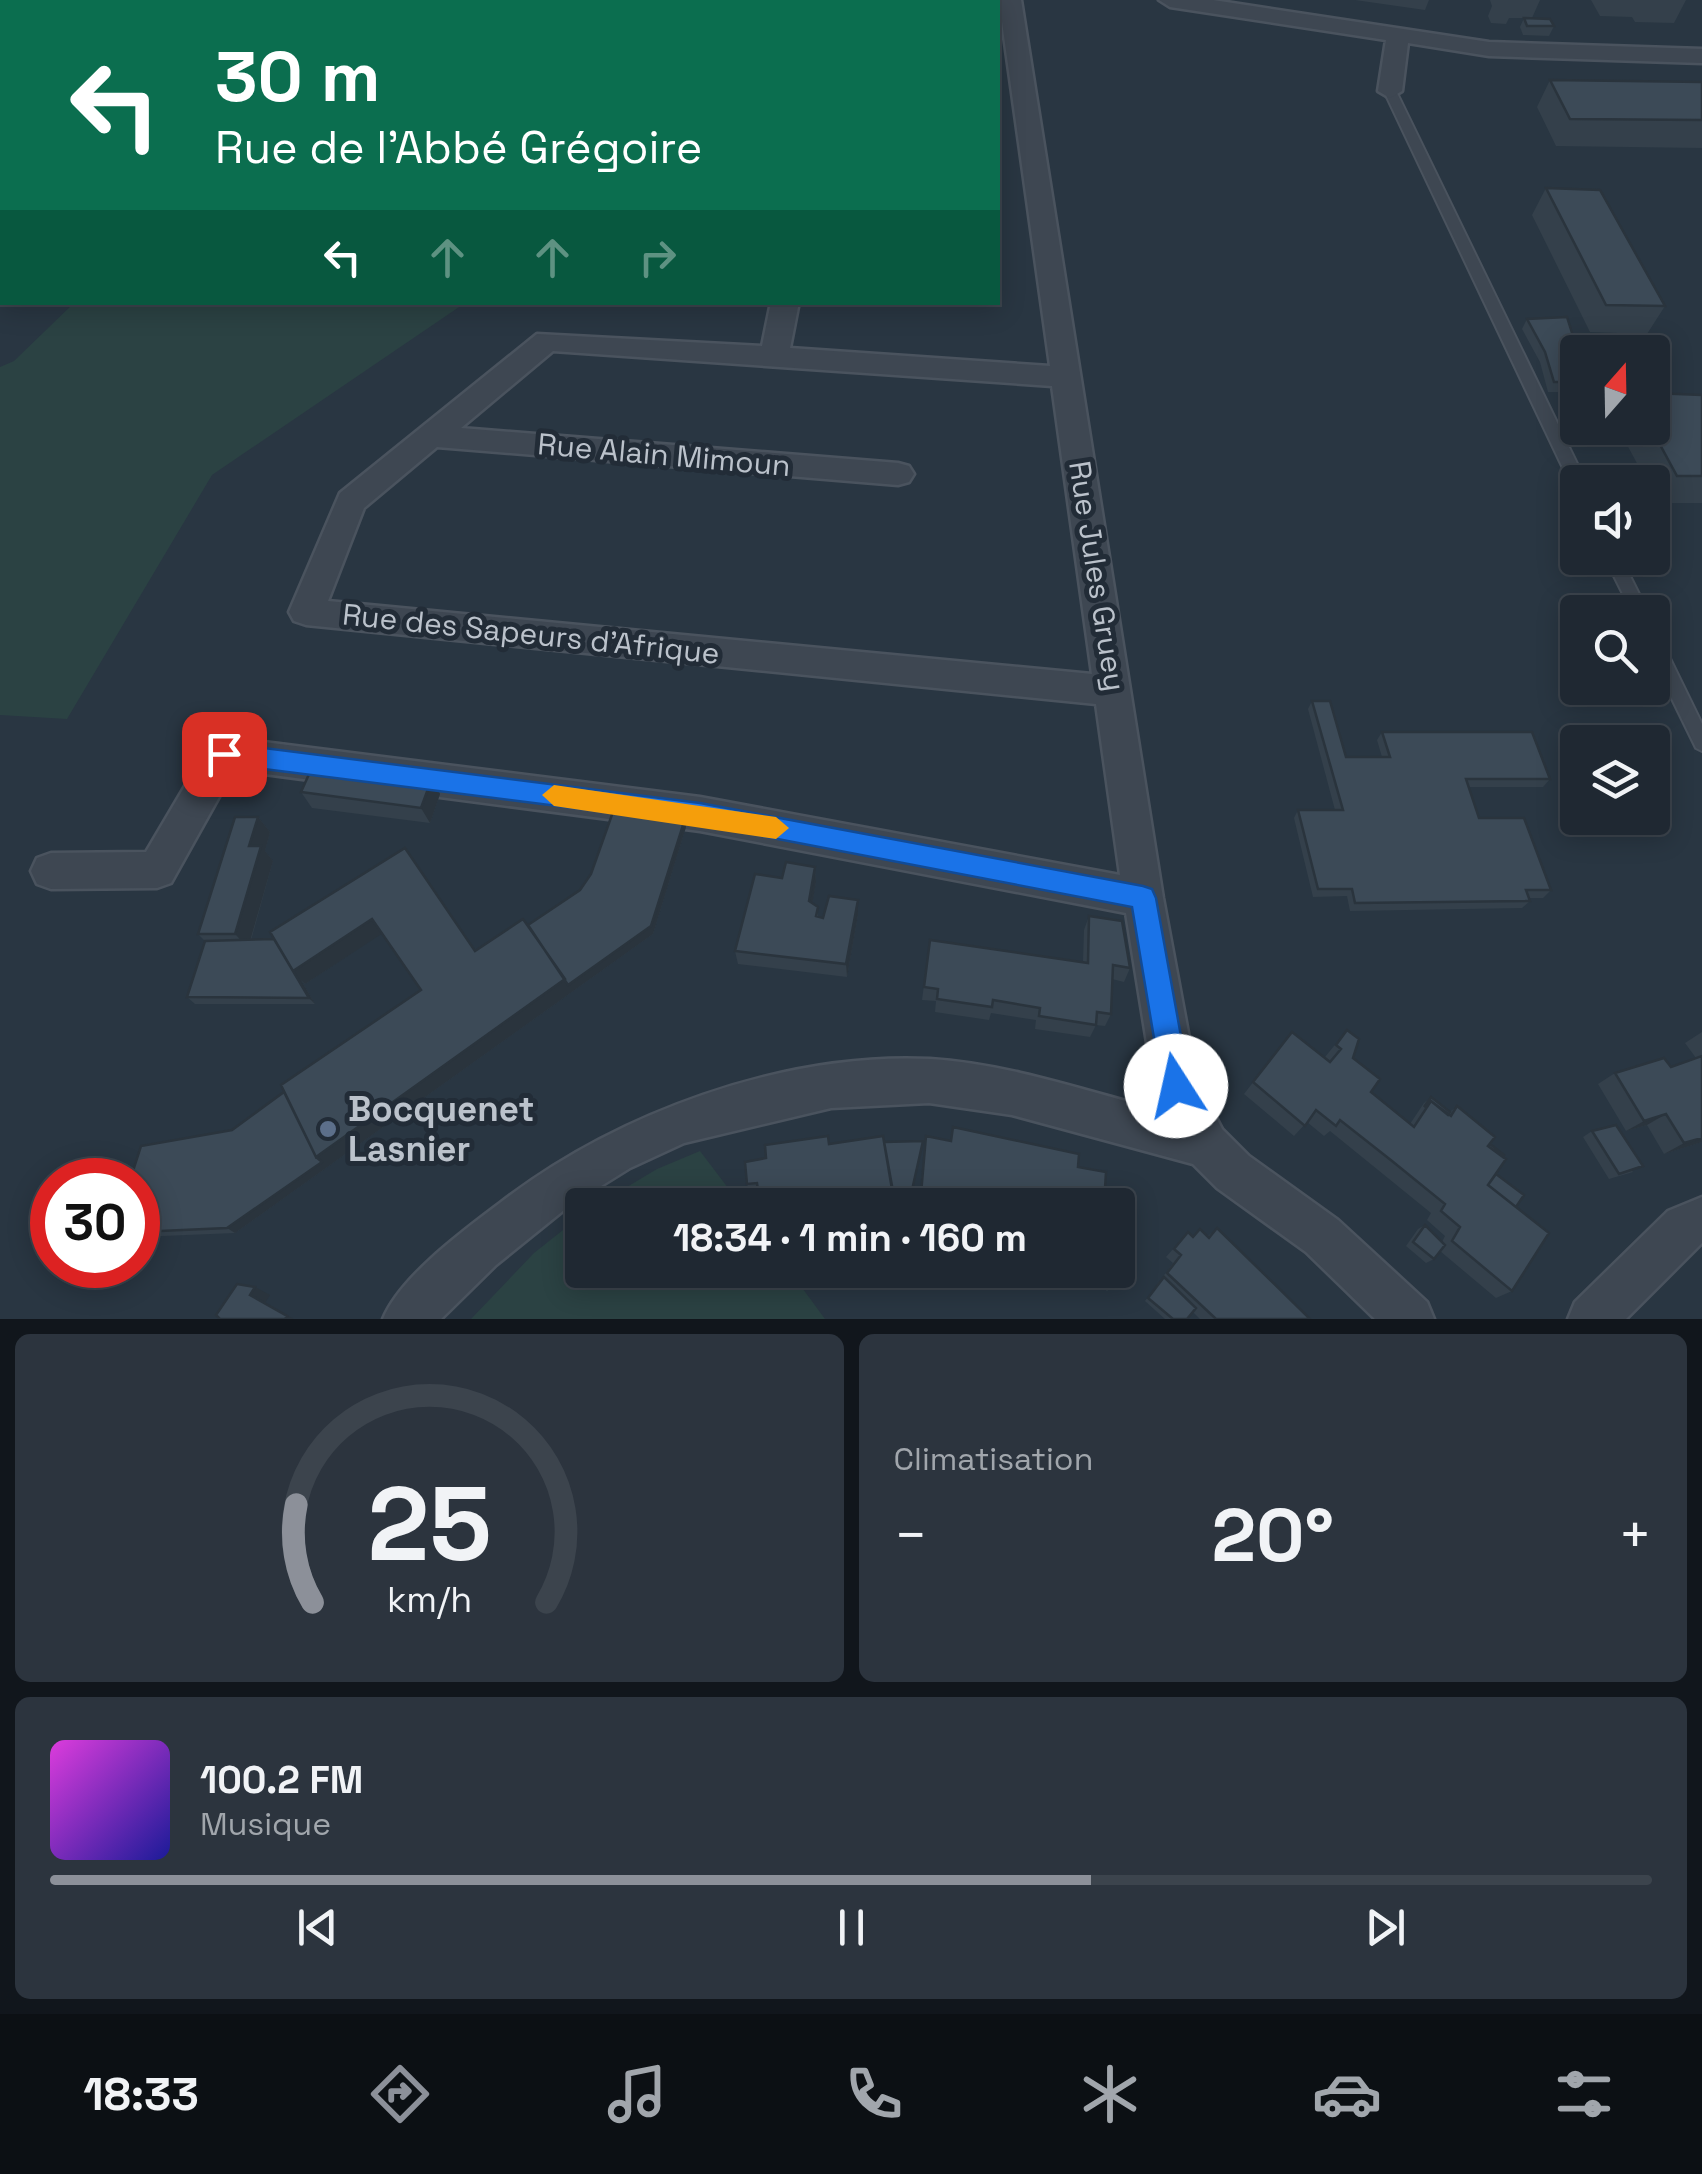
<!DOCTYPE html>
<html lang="fr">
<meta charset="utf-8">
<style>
body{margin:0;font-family:"Space Grotesk",sans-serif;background:#2c343e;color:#f1f3f6;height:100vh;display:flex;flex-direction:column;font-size:38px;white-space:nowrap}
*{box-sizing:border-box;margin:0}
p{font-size:32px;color:#a1a6ac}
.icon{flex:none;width:55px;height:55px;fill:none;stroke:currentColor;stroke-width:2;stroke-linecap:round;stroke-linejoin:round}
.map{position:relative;height:1319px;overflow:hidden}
.side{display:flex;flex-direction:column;gap:15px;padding:15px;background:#11161c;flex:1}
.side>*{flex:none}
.banner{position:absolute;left:0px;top:0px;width:1000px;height:305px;box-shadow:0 5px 25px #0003,0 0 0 2px #3c444d;background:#0b6e4f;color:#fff;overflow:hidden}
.needle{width:65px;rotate:20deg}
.controls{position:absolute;left:1560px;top:335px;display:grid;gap:20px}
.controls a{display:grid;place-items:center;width:110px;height:110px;border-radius:10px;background:#1f2832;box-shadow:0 5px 25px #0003,0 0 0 2px #3c444d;font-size:50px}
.speed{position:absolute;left:30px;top:1158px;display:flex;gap:20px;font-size:50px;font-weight:700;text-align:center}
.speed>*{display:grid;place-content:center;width:130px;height:130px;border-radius:50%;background:#1f2832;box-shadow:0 5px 25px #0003,0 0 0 2px #3c444d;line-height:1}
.speed .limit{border:15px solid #d22;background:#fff;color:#111}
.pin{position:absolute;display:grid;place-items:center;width:85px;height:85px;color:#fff;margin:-42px;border-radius:20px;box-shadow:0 5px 15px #0006}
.me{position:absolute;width:110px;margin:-55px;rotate:350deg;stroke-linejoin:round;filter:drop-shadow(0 0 8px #0008)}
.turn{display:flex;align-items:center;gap:35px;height:210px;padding:0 50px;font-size:45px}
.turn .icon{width:130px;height:130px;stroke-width:2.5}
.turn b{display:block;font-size:70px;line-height:85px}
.lanes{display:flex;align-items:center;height:95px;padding:0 50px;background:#0003;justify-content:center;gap:50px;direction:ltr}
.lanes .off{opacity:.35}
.big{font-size:75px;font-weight:700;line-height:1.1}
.side .card{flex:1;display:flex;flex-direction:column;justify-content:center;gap:15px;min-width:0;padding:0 35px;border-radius:15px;background:#2c343e}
.side .dial{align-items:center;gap:0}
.dial svg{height:260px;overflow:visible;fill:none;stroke:#3c444d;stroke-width:7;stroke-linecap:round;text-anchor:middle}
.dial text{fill:#f1f3f6;stroke:none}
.song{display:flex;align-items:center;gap:30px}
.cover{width:120px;height:120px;border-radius:15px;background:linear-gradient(135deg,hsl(300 70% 55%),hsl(240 70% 35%))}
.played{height:10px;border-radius:5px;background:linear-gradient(90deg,#8c9099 65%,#3c444d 65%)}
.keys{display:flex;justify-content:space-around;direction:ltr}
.heat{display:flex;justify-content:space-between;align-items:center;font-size:55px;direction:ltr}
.side .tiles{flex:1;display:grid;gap:15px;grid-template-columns:1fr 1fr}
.card:last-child{grid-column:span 2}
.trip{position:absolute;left:565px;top:1188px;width:570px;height:100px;border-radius:10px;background:#1f2832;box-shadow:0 5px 25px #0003,0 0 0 2px #3c444d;font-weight:700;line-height:100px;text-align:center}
.tab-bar{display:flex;height:160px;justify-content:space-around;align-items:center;background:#0c1014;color:#a1a6ac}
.tab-bar .icon{width:70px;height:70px}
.tab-bar .active{color:#8c9099}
.tab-bar b{font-size:45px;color:#f1f3f6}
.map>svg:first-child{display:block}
.green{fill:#2b4243}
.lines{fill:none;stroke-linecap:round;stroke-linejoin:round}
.service-casing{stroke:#4a535e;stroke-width:4}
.minor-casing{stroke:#4a535e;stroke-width:5}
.service{fill:#3e4752;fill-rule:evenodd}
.minor{fill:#3e4752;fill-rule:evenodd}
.wall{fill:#34404b}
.shaded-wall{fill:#2a343d}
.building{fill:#3c4a57;stroke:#2a343d;stroke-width:2.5}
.route{fill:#1a73e8;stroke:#114b97;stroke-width:2.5}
.slow{fill:#f59e0b}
.service-dot{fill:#5c6f8a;stroke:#222c37;stroke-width:4}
.labels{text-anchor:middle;stroke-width:10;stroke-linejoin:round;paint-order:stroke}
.street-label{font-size:30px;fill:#bbc2cb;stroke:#222c37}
.near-poi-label{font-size:35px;font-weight:bold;fill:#bbc2cb;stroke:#222c37;text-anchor:start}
</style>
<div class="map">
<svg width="1702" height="1319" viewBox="0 0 1702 1319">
<rect width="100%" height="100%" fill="#293642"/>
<!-- green -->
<path class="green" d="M549,0H983L984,2H547Z
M74,303H465L212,475L67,719L0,715V367L14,361Z
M700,1151L741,1205H597L657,1169Z
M582,1215V1270H789L825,1319H471L534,1253Z"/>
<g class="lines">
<!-- service casing -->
<g class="service-casing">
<path id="service" d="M1390,87L1396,91L1586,482H1578V489L1570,483L1384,91Z
M1605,558H1621L1648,612H1632Z
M1652,632L1658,634L1702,724V751L1696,748L1652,658Z"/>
</g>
<!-- minor casing -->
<g class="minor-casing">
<path id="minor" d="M999,0H1021L1163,898L1197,1081L1222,1129L1249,1156L1338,1220L1427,1302L1434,1319H1375L1306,1252L1217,1188L1193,1164L1012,1115L929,1103L831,1108L684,1143L630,1168L569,1206L496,1265L441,1319H383C400,1277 463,1231 500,1203C615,1114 782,1052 930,1059C1010,1064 1089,1092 1166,1112L1154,1086L1126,913L700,831L234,770L171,883L157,888L51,889L37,884L31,871L37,858L51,853L146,852L211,742L224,737L700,797L1120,875L1096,704L306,625L294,621L289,612L340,493L537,334L762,346L771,302H799L790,348L1050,366ZM553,351L1052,386L1092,674L328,601L364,508L437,447L898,485L909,482L914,474L909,466L898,463L461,428Z
M1159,0H1213L1489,42L1702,49V63L1489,56L1408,43L1402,91L1390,98L1378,91L1386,40L1170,7Z
M1702,1197V1243L1626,1319H1568L1575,1302L1668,1211Z"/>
</g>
<!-- service -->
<use href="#service" class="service"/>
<!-- minor -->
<use href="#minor" class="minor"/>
</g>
<!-- wall -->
<path class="wall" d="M1355,0H1429L1425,10Z
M1490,0H1540L1532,18L1554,26L1549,36L1523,35L1520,27L1524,18H1509L1506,24L1491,23L1488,16L1492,6Z
M1591,0H1686L1674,23L1635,22L1632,17L1600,16Z
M1550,80L1702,82V148L1556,146L1537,107Z
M1546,188L1665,306L1647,334L1590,332L1532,215Z
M1527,319L1578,352V392H1548L1540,362L1522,329Z
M1702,395V503H1657L1652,493V482H1647L1618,428H1652Z
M1312,701L1346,757H1382L1377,740L1382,732L1550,779L1543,787H1469L1479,818L1551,890L1543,898H1529L1530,901L1522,908L1350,911L1347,896L1313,897L1294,818L1298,810H1335L1308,709Z
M432,778L440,794L430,823L312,808L301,792Z
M258,817L270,832L265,851L273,861L251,940L274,939L405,848L475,951L528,925L686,827L653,934L235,1233L138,1237V1180L232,1130L284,1092L421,990L382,933L305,984L301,980L315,1004H195L187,997L205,941L198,934Z
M815,867L816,882L812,903L818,907V917L823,918L858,915L847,977L738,964L735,951L782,878Z
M1089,916L1130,968L1124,982L1112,979L1111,1014L1105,1026L1096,1025L1090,1037L1035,1029L1036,1020L991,1013L989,1020L935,1012L936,1001L922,1000L930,940L1083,962L1084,930Z
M1347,1030L1353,1058L1371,1092L1410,1124L1424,1103L1431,1097L1450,1112L1457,1106L1490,1144L1496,1174L1516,1207L1512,1291L1496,1298L1440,1251L1434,1259L1426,1263L1406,1246L1418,1229L1425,1225L1442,1242L1445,1236L1427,1220L1431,1213L1330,1131L1324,1136L1307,1122L1294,1136L1244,1094L1292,1032L1329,1061L1325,1057Z
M1702,1032V1142L1664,1154L1647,1125L1626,1131L1598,1084L1615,1073L1671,1067L1696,1058L1685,1043Z
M1592,1131L1633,1172L1609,1179L1583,1137Z
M926,1136L1078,1167L1104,1205H927L919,1203Z
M923,1141L909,1203L898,1205H760L758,1193H750L747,1184L884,1142Z
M1217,1228L1310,1319H1200L1193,1312L1187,1319H1165L1145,1301L1173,1263L1166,1257L1188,1232L1193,1237L1208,1236Z
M1086,1270H1118L1111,1288L1107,1291L1084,1274Z"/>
<!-- shaded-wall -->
<path class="shaded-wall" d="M432,778L440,794L430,823L421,808Z
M258,817L270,832L265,851L273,861L248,948L235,934L249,846Z
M685,819L686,827L653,934L235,1233L227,1228L316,1157Z
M815,867L816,882L810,916L809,901Z
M858,900V915L847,977L846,964Z
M372,919L383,933L305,984L301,980L315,1004L309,998L293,971Z
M1666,1114L1647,1125L1626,1131L1644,1121Z
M1702,1138V1142L1664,1154L1684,1143Z
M255,1287L270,1295L265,1303L294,1319H285L250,1295Z"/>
<!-- building -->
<path class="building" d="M1524,18L1550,19L1554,26H1527Z
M1550,80L1702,82V120L1570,119Z
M1546,188L1600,190L1665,306L1606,305Z
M1567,317L1578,352V382H1554L1545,352L1527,319Z
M1652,393L1702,395V476H1677L1651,428H1652Z
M1312,701H1330L1346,757H1390L1382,732H1532L1550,779H1466L1479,818H1524L1551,890H1526L1530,901L1355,903L1352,889H1318L1298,810H1343Z
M314,763L432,778L421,808L301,792Z
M614,809L685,819L651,926L568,985L528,925L580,890L591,874Z
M235,817H258L249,846H261L235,934H198Z
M405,848L475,951L523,919L565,979L316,1157L281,1085L421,990L372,919L293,971L270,932Z
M786,862L815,867L809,901L818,907L816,916L823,918L829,896L858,900L846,964L735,951L755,874L782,878Z
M1089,916L1122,921L1130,968L1113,965L1111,1014L1097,1012L1096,1025L1039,1016L1040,1008L993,1000L992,1007L937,999L938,989L924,987L930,940L1088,963Z
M274,939L309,998L187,997L205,941Z
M1347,1030L1359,1039L1353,1058L1380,1079L1371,1092L1414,1127L1431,1101L1451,1116L1457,1106L1495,1137L1488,1146L1506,1159L1488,1185L1549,1233L1512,1291L1452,1241L1460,1227L1441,1211L1445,1204L1392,1161L1340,1120L1336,1126L1316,1110L1305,1126L1253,1082L1292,1032L1330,1062L1341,1049L1336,1045Z
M1702,1056V1138L1684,1143L1666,1114L1644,1121L1615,1073L1664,1058L1671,1067Z
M284,1092L316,1157L322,1162L227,1228L138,1232V1180H130L141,1146L232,1130Z
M1431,1097L1450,1112L1448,1115L1431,1101L1424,1107Z
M1616,1125L1643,1166L1619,1174L1592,1131Z
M953,1127L1079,1154L1078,1167L1106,1172L1104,1205H969L921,1194L926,1136L951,1141Z
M828,1136L829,1144L883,1136L894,1197L840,1205H760L757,1183L747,1184L745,1162L766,1158L765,1145Z
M923,1141L910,1199L894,1201L884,1142Z
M1490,1144L1504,1155L1503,1157L1488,1146Z
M1496,1174L1524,1195L1516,1207L1488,1185Z
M1425,1225L1445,1245L1434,1259L1413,1242Z
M1118,1228L1135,1239L1111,1288L1087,1271L1118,1270Z
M1217,1228L1310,1319H1216L1167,1273L1181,1255L1174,1249L1188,1232L1193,1237L1200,1229L1209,1238Z
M1164,1277L1196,1308L1187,1319H1173L1148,1298Z
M237,1284L255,1287L250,1295L287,1316L285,1319H220L216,1315Z"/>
<!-- route -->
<path class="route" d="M224,743L700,803L1143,886L1152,889L1156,898L1190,1086L1186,1096L1176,1100L1166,1096L1162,1086L1132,907L700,824L224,764L212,754Z"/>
<!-- slow -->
<path class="slow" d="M554,785L776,817L789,828L776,839L554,806L542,795Z"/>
<!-- markers -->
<circle class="service-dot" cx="328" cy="1129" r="10"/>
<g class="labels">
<!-- street labels -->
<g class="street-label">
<text transform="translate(664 455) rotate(5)" y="10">Rue Alain Mimoun</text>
<text transform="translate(1097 576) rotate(81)" y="10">Rue Jules Gruey</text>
<text transform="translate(531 634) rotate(6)" y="10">Rue des Sapeurs d'Afrique</text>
</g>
<!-- near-poi labels -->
<g class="near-poi-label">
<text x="348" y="1121">Bocquenet<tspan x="348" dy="40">Lasnier</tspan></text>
</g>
</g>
</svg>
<div class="controls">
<a><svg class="needle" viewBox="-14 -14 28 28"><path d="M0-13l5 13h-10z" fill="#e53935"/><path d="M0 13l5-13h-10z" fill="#a1a6ac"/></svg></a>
<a><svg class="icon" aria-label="sound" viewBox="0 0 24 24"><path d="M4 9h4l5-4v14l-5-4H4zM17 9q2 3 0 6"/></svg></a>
<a><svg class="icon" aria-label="search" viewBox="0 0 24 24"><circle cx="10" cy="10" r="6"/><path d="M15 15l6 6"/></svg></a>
<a><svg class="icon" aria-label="layers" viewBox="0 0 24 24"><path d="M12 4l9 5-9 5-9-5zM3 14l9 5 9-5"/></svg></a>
</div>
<div class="speed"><div class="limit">30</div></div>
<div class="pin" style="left:224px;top:754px;background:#d93025"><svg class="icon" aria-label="arrive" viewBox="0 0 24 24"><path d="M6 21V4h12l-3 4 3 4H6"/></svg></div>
<svg class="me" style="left:1176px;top:1086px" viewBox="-20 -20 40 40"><circle r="19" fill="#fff"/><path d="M0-13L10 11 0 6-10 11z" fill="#1a73e8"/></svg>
<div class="trip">18:34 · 1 min · 160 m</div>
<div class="banner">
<div class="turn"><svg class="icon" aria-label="left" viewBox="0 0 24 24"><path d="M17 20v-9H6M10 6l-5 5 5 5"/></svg><div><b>30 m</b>Rue de l'Abbé Grégoire</div></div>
<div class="lanes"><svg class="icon" aria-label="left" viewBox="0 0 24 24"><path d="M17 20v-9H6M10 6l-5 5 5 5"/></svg><svg class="icon off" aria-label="ahead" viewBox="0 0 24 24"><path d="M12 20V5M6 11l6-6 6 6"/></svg><svg class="icon off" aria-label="ahead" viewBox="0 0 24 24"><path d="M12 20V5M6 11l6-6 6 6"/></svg><svg class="icon off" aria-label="right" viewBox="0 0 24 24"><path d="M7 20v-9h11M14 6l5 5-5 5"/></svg></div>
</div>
</div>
<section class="side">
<div class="tiles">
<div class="card dial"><svg viewBox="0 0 100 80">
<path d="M14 69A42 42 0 1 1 86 69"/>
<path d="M14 69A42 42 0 0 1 9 39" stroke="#8c9099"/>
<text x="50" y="56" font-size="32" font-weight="700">25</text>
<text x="50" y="72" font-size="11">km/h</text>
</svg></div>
<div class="card"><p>Climatisation</p>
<div class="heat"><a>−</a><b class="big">20°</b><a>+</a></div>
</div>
<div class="card">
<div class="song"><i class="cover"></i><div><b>100.2 FM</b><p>Musique</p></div></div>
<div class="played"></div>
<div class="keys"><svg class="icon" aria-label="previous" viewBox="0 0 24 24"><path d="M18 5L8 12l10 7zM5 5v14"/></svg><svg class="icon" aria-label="pause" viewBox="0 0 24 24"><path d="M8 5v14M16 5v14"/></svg><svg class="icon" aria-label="next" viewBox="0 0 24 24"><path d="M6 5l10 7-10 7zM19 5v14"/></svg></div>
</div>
</div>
</section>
<nav class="tab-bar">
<b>18:33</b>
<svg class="icon active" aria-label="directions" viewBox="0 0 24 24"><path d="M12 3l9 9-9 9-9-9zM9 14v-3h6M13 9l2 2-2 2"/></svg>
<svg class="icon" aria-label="music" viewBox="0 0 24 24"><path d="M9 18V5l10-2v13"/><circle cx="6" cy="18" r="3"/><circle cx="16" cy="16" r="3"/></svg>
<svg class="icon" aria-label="phone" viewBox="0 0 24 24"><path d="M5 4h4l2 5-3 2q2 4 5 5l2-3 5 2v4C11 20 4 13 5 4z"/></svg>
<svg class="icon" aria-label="climate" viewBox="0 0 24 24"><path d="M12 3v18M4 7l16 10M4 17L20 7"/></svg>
<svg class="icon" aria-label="car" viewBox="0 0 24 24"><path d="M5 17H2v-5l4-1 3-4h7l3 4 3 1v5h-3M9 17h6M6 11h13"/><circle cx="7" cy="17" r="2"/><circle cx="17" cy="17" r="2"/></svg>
<svg class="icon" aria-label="filters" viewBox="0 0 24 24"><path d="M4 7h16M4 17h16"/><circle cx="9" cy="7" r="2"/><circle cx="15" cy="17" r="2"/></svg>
</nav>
